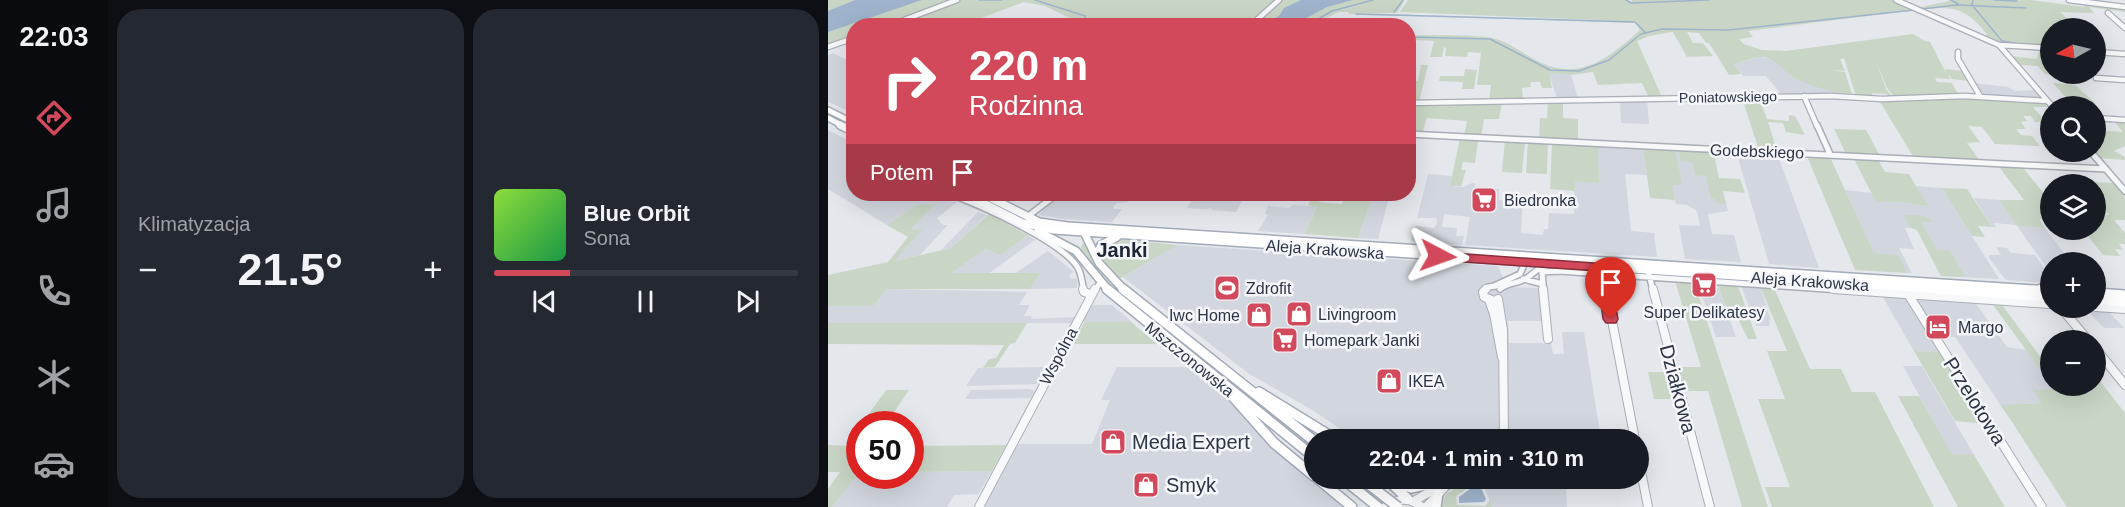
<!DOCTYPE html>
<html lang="pl">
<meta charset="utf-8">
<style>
body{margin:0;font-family:Arial,sans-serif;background:#242831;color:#f1f3f6;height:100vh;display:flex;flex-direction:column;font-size:22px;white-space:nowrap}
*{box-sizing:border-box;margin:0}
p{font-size:20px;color:#9ea1a6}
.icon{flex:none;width:33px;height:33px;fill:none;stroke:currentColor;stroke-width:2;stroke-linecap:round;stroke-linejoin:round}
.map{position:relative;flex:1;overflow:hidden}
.drawer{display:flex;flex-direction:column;gap:9px;padding:9px;background:#0d0f14;width:720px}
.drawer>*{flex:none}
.banner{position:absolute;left:18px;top:18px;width:570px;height:183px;border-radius:24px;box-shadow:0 6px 24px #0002;background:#d1495b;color:#fff;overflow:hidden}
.needle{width:39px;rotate:262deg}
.tools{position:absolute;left:1212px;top:18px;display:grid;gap:12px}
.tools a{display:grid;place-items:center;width:66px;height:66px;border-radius:50%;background:#171b24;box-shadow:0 6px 24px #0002;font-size:30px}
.speed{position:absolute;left:18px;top:411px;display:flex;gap:12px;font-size:30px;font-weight:700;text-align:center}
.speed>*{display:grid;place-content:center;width:78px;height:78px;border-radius:50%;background:#171b24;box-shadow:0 6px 24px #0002;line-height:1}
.speed .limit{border:9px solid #d22;background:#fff;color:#111}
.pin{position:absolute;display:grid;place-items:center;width:51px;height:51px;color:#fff;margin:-62px -26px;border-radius:50% 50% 50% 0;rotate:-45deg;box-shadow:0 0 6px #0007}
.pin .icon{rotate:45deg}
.me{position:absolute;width:66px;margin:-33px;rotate:94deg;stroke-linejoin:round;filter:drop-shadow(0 0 4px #0008)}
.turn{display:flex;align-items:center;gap:21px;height:126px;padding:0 24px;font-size:27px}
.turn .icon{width:78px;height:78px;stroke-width:2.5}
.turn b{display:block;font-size:42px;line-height:51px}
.then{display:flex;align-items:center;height:57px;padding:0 24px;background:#0003;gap:12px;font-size:22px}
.big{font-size:45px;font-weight:800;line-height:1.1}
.drawer .tile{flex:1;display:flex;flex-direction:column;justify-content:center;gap:9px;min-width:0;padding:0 21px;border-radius:24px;background:#242831}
.song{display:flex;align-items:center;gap:18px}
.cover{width:72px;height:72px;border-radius:9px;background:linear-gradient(135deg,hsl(90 70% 55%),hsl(140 70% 35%))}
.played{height:6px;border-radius:3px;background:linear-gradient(90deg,#d1495b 25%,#363941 25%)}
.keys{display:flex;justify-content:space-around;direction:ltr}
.heat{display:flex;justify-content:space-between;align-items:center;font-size:33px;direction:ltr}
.drawer .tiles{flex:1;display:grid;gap:9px;grid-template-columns:repeat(2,1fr)}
.trip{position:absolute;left:476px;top:429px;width:345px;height:60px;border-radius:30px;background:#171b24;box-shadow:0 6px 24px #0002;font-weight:800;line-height:60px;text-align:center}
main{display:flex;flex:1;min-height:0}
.tabs{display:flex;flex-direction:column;width:108px;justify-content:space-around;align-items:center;background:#090b0e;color:#9ea1a6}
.tabs .icon{width:42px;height:42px}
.tabs .selected{color:#d1495b}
.tabs b{font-size:27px;color:#f1f3f6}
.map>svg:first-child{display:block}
.built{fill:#d2d6de}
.green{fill:#c9d6c5}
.water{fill:#9fb4cc}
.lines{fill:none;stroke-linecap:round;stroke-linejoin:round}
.stream{stroke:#9fb4cc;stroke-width:1.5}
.minor-far2-casing{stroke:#a9aeb7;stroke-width:7}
.minor-far1-casing{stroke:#a9aeb7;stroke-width:8}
.minor-casing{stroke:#a9aeb7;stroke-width:10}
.major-far2-casing{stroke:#a3abb8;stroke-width:8}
.major-far1-casing{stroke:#a3abb8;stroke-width:10}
.major-casing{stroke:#a3abb8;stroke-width:12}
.minor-far2{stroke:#f7f8fa;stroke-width:4.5}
.minor-far1{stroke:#f7f8fa;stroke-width:5}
.minor{stroke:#f7f8fa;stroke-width:8}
.major-far2{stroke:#fff;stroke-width:5}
.major-far1{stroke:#fff;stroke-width:7}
.major{stroke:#fff;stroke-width:9}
.major-bridge-casing{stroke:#a3abb8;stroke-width:12;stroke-linecap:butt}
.major-bridge{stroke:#fff;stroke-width:9}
.route{fill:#d1495b;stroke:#882f3b;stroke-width:1.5}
.labels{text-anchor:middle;stroke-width:5;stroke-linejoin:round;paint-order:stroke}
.far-street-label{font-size:14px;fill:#2b3445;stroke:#f4f6f9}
.street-label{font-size:16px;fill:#2b3445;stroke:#f4f6f9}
.poi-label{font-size:16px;fill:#2b3445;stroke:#f4f6f9;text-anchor:start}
.quarter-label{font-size:20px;font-weight:bold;fill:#1d2536;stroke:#f4f6f9}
.near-street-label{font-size:20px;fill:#2b3445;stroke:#f4f6f9}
.near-poi-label{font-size:20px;fill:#2b3445;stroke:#f4f6f9;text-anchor:start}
</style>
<main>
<nav class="tabs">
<b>22:03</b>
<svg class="icon selected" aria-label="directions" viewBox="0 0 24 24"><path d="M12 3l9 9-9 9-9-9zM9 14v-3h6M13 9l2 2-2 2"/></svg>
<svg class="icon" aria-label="music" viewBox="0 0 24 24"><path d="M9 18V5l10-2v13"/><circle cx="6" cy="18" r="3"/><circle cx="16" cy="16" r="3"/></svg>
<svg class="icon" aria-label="phone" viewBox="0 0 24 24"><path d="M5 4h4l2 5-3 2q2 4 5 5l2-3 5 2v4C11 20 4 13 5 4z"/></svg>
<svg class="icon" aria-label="climate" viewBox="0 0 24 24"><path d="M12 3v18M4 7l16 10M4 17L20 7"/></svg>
<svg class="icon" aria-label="car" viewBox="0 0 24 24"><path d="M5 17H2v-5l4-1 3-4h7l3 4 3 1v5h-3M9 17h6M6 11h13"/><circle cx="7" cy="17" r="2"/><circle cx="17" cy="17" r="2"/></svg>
</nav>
<section class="drawer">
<div class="tiles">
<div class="tile"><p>Klimatyzacja</p>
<div class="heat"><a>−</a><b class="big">21.5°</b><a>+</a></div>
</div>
<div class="tile">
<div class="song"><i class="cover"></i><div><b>Blue Orbit</b><p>Sona</p></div></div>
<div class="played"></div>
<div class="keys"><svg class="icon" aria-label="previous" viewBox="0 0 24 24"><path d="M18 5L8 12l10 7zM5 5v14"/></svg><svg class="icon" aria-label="pause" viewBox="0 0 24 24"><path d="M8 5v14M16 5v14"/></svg><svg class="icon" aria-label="next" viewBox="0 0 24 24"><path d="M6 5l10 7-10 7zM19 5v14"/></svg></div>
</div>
</div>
</section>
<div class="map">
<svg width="1297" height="507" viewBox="0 0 1297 507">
<rect width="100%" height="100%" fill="#e4e7ec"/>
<!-- built -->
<path class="built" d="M5,53L25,63V113L0,102V55Z
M932,57L948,60L963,76L1014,94L954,95L938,76H915L906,64Z
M720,72L743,75L750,98H729Z
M1146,83L1180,87L1187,91L1206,90L1214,99L1157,96L1152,93Z
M819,100L821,124L793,123L792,101Z
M0,130L25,143L26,194H117L120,196L124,194L126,195L125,196L133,199L109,218L115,225H120L92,255L65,261L93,230H82L107,203L89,205L59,225L0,189Z
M770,145L815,147L819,175L797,174L803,231L826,233L829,257L637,245L642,217L616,214L614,227L629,228L628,236H636L634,245L583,241L587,226L606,228L609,222L608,218H589L600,174L624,176L623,186L636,187L644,183H647V187L671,189V200L691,202L692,198H695L693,233L715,235L716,229H720L721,213L746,214V181Z
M847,149L891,178L900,211L880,214L884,234L906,235L913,262L857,259L851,225L872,226L869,211L859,205L848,204L845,185H853Z
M908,151L949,153L991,268L941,264Z
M1088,186L1114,188L1171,279L1113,276L1089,230L1083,228H1077L1086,249L1071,248L1084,273H1076L1046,253L1017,190L1043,193L1048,202H1071L1099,206Z
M233,194H306L300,202L289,203L286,206L285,209H294L284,222L235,219L210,215Z
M368,194H418L408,212L383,210L384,208L377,209L359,208Z
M544,197L561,198L550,239L530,238Z
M1146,198L1171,200L1189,225L1166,223L1168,227H1164Z
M464,205L489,206L477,234L430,231L440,215L437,214L440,206L462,208Z
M150,212L159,215L123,248L113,250Z
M1189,226L1217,228L1243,262H1222V272Z
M200,235L207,240L160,274L122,273L158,249L172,255Z
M350,245L670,266L679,287L713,288L714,321H680L681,343H723L725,354H736L734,332H756L773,439H527L486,411L420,373L295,277Z
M1168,247L1179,248L1183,253L1207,255L1222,277V283L1178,280L1161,258V255H1173Z
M220,251L246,272L242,274L241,278L249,279V288L202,289L211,274L188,273Z
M869,281L889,283L908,337H888Z
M913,285L932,286L942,318L941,326H928Z
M59,289L199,292L191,305H202L196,316H204L203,319L247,317L244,323H0V306H45Z
M1053,294L1081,298L1114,352L1086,351Z
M1087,297L1146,301L1179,347L1198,350L1227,389L1206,390L1215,403L1194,404L1204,419L1181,418L1127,337L1108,336Z
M262,305H284L304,322H253Z
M1264,309L1280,311L1296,328H1276L1260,311Z
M1075,366H1094L1146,455H1124Z
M220,367L211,384L138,386L150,368Z
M289,367H365L403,399L451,451L516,507H157L190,444H264L282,400H273Z
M201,389L207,391L203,398L137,399L143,390Z
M164,471L150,494L126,495L119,507H4L29,472H31L32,476H82L83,472Z
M653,479H779L781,489H738L739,507H664Z"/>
<!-- green -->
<path class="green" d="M0,0H128L58,25L26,26L25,37L0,47Z
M132,0H448L419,26L250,25V22L217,6L196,2L153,18L109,25L86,17Z
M453,0H577L569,13H523L814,22L572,12L580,0H800L804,2V0H1066L1087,10L920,31L925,37L911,39L916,44L934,50L958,51L1085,34L1097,41L1102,42L1118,73L1117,69L1135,71L1140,81L1124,79L1120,74L1122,79L1107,78L1109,82L1124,83L1130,94L1067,98L1059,88L1048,61L1058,89L1065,98L1061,99L1059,94L1044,93L1045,98L1028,96L1016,58L1012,59L1017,71L1002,70L1017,72L1024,94C1006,93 981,86 965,77C953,70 950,58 934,57C926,57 915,62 906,64L913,74L901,75L881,43H878L871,33L859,32L865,43H875L885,56L859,57L845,32L821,36L809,41L834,97L821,98L814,83L770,85L765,72L743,75L721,73L724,88H714L712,82H702L703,87L694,88L695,99L661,101L663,85H649L653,53L640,52L639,57L617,56L618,48L616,47L614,57H602L606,41L586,40L581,57V35C604,36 643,34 664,38C682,42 698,56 714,63C754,82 785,54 812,30L807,23L520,14L521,12H511L483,25L424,26Z
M1120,0H1202L1257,7L1255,2L1295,7L1297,12L1261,7L1266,13L1232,12L1249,28H1222V47L1170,43L1155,36L1159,35C1147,18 1134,7 1112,8C1104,8 1096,11 1088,8L1121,1Z
M1213,48L1222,58V74H1236L1239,76L1217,74L1210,66L1192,65L1184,56L1209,59L1211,51L1206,49Z
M593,65H600L591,102H581V81H590Z
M637,69L649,70L646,89H634L635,82L611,81L612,76H636Z
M1225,83L1247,85L1268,104L1242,102Z
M1105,97L1216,102L1221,107H1205L1218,122H1207L1203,116H1195L1199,121L1193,122L1198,129H1188L1193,135L1204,136L1212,146L1167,144L1154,127L1140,126L1152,142L1139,143L1152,161L1086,158L1051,100Z
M914,98H931L939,119L961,121V115L967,116L977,135L958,132L955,123L940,122L949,151L931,150Z
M735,101V118L750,119V141L711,139L712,118H719L720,102Z
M674,103L671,119H656L653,137L636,136L639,121L599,118L594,134L581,133L587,104Z
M1285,120L1297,121V146L1286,151L1296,156L1297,160L1272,158L1267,152L1268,130L1295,132Z
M1006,129L1038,130L1052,156L1018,154Z
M632,138H647L650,141L647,163L635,162L633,170H638L633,186H622Z
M677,140L697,142L694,173L674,172Z
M700,141L720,142L719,174L698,173Z
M724,144H770L771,183L747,181V191L722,189Z
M815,147L847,149L854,185H845L847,200L822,198Z
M851,149L885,150L891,178L912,179L917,193L895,191L898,204L888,203L887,199H883L878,176L867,175L864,162L853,161Z
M978,154L1001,155L1046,253L1070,255L1079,273L1027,270Z
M1025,157L1049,158L1057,172L1081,174L1100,206L1071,202H1048Z
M1169,164L1193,165L1217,195H1222V219H1211L1217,228L1189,226L1171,200H1196Z
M1251,181L1285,183L1297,197V220H1286L1297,233V244H1291L1295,250L1287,249L1292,256L1275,255L1255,230H1268V215H1281L1268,199V184H1255Z
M1114,188L1139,189L1164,227L1150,226L1157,237L1144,236Z
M485,194H494L491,202L514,204L518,194H545L530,238L477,234L489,207L480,205Z
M108,203L83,229L94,230L66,261L123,248L161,214L200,235L172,255L158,249L123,273H212L202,289H59L45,306H0V275L60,262L80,237L59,225L89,205Z
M1078,215C1087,215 1099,214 1104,222H1093L1109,250L1122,251L1137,277L1113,276L1089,230L1083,228L1076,216Z
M288,239L350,245L291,279L276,261L272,251Z
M257,243L267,266L284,285L486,446V452L286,292L252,250L254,244Z
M847,281L866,282L940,507H914L880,391H853L846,367H873Z
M889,282L907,283L910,286L929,339H920L908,315L900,314Z
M932,286L946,288L982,369H1013L1024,392H1047L1106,507H944L937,487H962L930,399H957L939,351H959Z
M1163,302H1172L1222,370V383Z
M257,322H303L329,344H243Z
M0,323H199L187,343L182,344L167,367L155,368L161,359L168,358L176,345L0,344Z
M1086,351L1114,352L1159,424L1127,421Z
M820,372H845L844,376L851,399H826Z
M1268,376L1297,413V507H1239L1173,405L1214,403L1205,390L1226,389L1224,386H1233L1241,391H1256L1255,387H1270Z
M58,390H81L62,418H38Z
M1070,396H1091L1124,454L1146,455L1177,507H1130Z
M0,445L31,446V472L4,507H0V489L12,472H0Z
M178,445L164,471L83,472V446Z
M642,479L651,481L628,496L629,505L657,506L661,502V498L664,507H613L618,494Z"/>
<!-- water -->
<path class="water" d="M27,0H94L0,32V11Z
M473,0H525L499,7L469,23L440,25L437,23L451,16L456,8Z
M646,486L653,488L658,499L656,502L631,503V497Z"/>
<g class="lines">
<!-- stream -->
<path class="stream" d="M151,0H174
M207,0L257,16L260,26
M798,0L803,3L881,0
M1123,0L1130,4
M1145,0L1144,5L1174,41L1187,43
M1166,0L1189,1
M1094,9L1128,5L1198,8
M566,12L575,0
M528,14L807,22L818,33
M478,26L504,11L545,0
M580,37L662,39L722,70L751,71L781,60L813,34L834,29L901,30L1086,10"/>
<!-- minor-far2 casing -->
<g class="minor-far2-casing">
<path id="minor-far2" d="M1068,0L1171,45L1224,106
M1241,0L1297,7
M1280,13L1297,28
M60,26L129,0
M422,26L451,0
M1171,45L1222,48
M0,47L26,38
M1130,52V59L1152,96
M1268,52L1297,54
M1268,78L1297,80
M976,96L989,126
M580,103L1003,96L1054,99L1136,96L1219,101
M1268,118L1297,120"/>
</g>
<!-- minor-far1 casing -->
<g class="minor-far1-casing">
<path id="minor-far1" d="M989,125L1002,154
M580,134L1278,169
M1263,152L1297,191
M130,194V197C158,208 236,243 250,268C254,275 254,284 256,291
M199,217L229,194
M775,271L779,291
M821,274L825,291
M695,279L715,284L714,272L731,271L1027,291
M715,284L716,291
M666,286L692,274L699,258
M672,289C679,283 686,284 695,280C705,276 708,267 720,266
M266,291L272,283
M656,291L660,287L668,286"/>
</g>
<!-- minor casing -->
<g class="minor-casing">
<path id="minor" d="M255,289L256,292L263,294
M658,289L655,292L656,297L664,300
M715,289L720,339
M778,289L807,440
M825,289L882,507
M1005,289L1222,304
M1080,294L1214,507
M670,299L675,330L676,440
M661,300L666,314L674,357
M1268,307L1297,309
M1233,308L1260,340
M1268,349L1297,385
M810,456L820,507
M586,501L605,490L618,486
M151,507L267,289
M557,507C570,498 581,497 594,507
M598,507L618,486L626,482"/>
</g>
<!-- major-far2 casing -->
<g class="major-far2-casing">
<path id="major-far2" d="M0,110L26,123
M0,118L15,126"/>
</g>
<!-- major-far1 casing -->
<g class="major-far1-casing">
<path id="major-far1" d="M12,125L26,132
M138,194L195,223L226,230L1131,291
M155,194L211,222L240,226L1222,290
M255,230L271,263L297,291
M210,231L248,251L281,291
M268,257L273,245L289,237"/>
</g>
<!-- major casing -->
<g class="major-casing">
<path id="major" d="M279,289L486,457
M295,289L486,441
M1109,289L1222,297
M1213,289L1222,290
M1268,293L1297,295
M1268,300L1297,302
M431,392L509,440
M406,398L446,443L486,476
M489,478L524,507
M514,478L550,507
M533,478L544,487
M560,480L583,488L632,478
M566,486L580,499
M608,507L610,494"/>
</g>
<!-- minor-far2 -->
<use href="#minor-far2" class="minor-far2"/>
<!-- minor-far1 -->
<use href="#minor-far1" class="minor-far1"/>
<!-- minor -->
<use href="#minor" class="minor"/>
<!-- major-far2 -->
<use href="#major-far2" class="major-far2"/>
<!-- major-far1 -->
<use href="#major-far1" class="major-far1"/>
<!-- major -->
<use href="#major" class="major"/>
<!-- major-bridge casing -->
<g class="major-bridge-casing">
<path id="major-bridge" d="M544,487L570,507"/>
</g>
<!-- major-bridge -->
<use href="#major-bridge" class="major-bridge"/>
</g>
<!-- route -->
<path class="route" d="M610,252L780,264L790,319L788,323H778L775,319L769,271L606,260L603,256L606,253Z"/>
<!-- icons -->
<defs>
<g id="supermarket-square" transform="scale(1.35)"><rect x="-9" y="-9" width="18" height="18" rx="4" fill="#d1495b" stroke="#f4f6f9"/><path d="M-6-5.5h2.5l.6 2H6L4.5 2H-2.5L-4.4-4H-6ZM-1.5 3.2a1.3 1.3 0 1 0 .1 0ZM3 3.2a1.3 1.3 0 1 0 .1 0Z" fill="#fff"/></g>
<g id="stadium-square" transform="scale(1.35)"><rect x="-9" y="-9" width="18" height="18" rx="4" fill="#d1495b" stroke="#f4f6f9"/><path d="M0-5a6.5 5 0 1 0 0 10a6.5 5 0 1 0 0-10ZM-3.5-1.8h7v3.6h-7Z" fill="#fff"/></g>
<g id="shop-square" transform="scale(1.35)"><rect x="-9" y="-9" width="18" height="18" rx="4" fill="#d1495b" stroke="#f4f6f9"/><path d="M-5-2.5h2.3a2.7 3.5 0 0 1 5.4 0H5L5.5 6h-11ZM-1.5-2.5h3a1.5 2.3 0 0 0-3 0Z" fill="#fff"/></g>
<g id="hotel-square" transform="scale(1.35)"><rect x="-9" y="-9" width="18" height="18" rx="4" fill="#d1495b" stroke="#f4f6f9"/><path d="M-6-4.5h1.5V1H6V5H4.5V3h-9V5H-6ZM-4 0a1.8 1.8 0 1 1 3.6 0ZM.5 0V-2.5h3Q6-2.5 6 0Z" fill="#fff"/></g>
</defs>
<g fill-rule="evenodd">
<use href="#supermarket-square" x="656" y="200"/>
<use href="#supermarket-square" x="876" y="285"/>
<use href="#stadium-square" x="399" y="288"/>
<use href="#shop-square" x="471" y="314"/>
<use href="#shop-square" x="431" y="315"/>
<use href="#hotel-square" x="1110" y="327"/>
<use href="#supermarket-square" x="457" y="340"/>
<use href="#shop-square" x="561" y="381"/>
<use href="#shop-square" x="285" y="442"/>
<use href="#shop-square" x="318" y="485"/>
</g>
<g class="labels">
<!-- far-street labels -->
<g class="far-street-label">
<text transform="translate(900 97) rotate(-1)" y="5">Poniatowskiego</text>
</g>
<!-- street labels -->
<g class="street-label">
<text transform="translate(929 151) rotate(2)" y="6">Godebskiego</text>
<text transform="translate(497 249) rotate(4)" y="6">Aleja Krakowska</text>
<text transform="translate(982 281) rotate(4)" y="6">Aleja Krakowska</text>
<text transform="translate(230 356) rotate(-62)" y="6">Wspólna</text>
<text transform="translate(362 359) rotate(39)" y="6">Mszczonowska</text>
</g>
<!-- poi labels -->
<g class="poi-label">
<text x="676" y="206">Biedronka</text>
<text x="418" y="294">Zdrofit</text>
<text x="876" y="318" text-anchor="middle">Super Delikatesy</text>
<text x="490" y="320">Livingroom</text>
<text x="412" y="321" text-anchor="end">Iwc Home</text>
<text x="1130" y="333">Margo</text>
<text x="476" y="346">Homepark Janki</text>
<text x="580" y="387">IKEA</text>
</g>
<!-- quarter labels -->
<g class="quarter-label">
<text x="294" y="257">Janki</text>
</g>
<!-- near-street labels -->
<g class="near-street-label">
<text transform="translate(850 389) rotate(75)" y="7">Działkowa</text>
<text transform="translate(1147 401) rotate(58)" y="7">Przelotowa</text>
</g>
<!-- near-poi labels -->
<g class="near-poi-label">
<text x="304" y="449">Media Expert</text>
<text x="338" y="492">Smyk</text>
</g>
</g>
</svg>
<div class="tools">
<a><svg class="needle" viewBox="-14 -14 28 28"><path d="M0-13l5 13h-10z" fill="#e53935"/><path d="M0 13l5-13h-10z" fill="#9ea1a6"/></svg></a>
<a><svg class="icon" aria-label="search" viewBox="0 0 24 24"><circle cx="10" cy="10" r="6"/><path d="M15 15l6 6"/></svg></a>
<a><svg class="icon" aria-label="layers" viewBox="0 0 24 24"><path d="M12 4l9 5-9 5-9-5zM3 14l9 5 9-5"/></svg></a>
<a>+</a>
<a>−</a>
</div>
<div class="speed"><div class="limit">50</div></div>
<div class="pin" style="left:783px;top:319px;background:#d93025"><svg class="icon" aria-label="arrive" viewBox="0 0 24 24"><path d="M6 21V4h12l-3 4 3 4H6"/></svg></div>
<svg class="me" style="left:610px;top:256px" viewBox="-20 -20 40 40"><path d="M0-17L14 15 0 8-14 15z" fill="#d1495b" stroke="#fff" stroke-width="4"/></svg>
<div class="trip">22:04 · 1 min · 310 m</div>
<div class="banner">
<div class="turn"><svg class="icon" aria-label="right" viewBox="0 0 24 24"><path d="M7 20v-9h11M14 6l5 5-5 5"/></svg><div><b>220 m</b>Rodzinna</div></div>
<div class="then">Potem<svg class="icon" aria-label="arrive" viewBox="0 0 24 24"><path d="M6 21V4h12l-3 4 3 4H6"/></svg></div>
</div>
</div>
</main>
